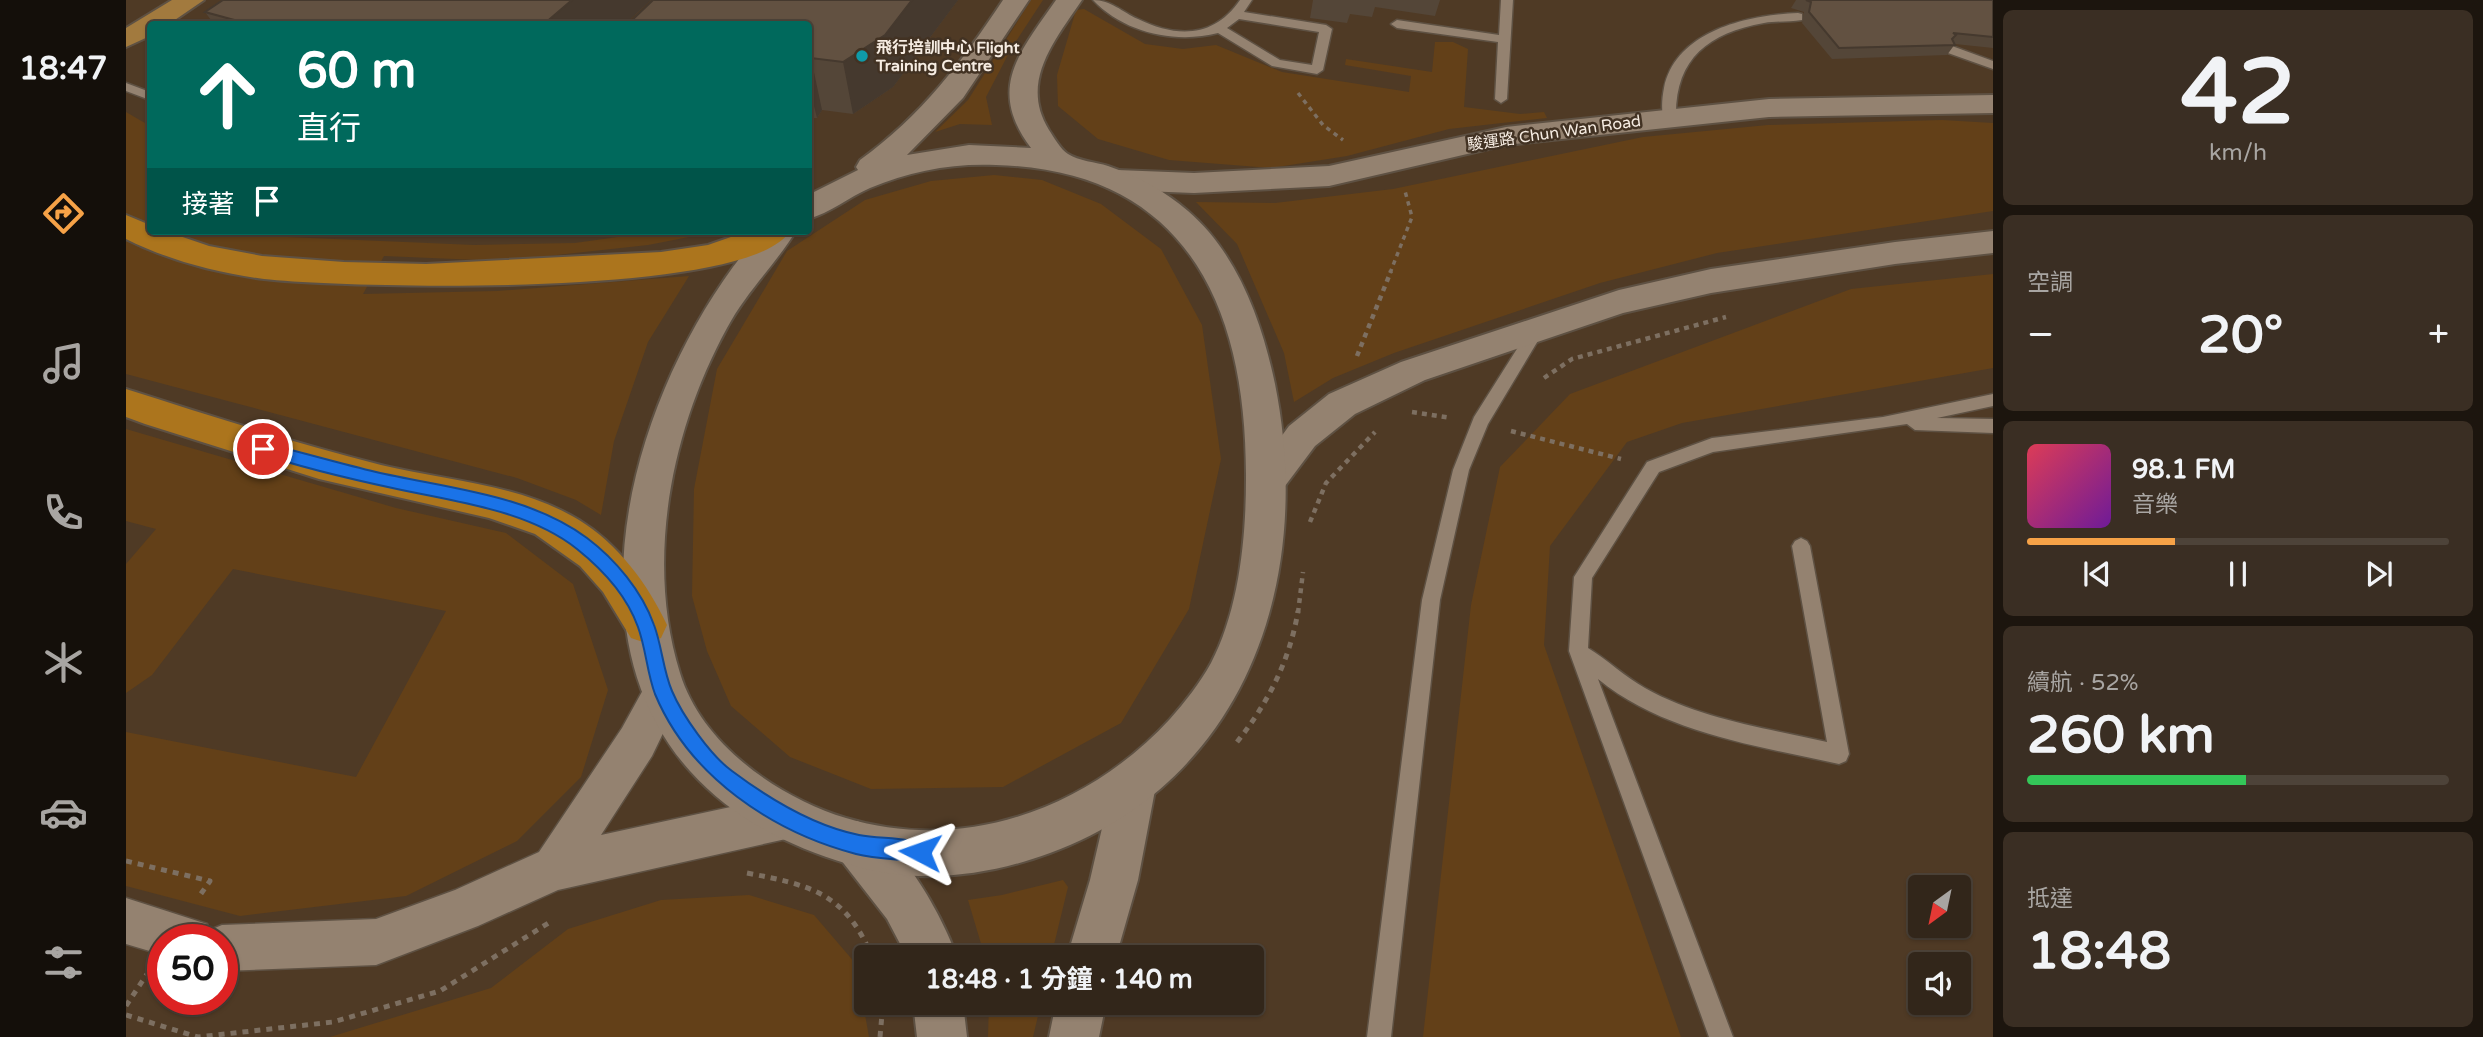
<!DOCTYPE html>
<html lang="zh-TW">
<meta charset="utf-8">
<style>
body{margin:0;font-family:"Varela Round","Noto Sans TC",sans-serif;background:#3a2e23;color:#f1f3f6;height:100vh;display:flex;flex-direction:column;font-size:26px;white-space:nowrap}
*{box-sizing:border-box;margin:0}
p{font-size:23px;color:#a8a5a2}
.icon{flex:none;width:38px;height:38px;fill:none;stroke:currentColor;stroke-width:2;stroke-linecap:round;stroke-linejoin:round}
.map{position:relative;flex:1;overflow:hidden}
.panel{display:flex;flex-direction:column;gap:10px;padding:10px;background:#1c150e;width:490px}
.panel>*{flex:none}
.banner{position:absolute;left:21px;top:21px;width:665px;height:214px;border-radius:7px;box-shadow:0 2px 5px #0004,0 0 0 2px #4d4339;background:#00695c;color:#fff;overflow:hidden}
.needle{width:46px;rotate:213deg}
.buttons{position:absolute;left:1782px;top:875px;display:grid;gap:14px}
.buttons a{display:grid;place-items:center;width:63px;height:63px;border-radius:7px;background:#32261a;box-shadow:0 2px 5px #0004,0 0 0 2px #4d4339;font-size:35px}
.speed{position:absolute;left:21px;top:924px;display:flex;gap:14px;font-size:35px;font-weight:700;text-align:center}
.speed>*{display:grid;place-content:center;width:91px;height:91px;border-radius:50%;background:#32261a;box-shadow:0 2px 5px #0004,0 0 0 2px #4d4339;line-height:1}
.speed .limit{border:10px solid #d22;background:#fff;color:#111}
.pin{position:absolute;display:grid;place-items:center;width:60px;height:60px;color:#fff;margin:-30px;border:4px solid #fff;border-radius:50%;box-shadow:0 2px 7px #0007}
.me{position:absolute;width:77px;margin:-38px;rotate:274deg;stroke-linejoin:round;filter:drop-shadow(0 0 5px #0008)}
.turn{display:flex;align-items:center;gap:24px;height:147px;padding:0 35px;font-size:32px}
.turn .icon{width:91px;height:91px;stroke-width:2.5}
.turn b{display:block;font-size:49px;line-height:60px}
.then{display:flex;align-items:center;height:66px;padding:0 35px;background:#0003;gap:14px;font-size:26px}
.big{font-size:52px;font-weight:700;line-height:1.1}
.panel .widget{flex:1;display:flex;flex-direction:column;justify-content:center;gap:10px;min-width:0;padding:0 24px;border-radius:10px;background:#3a2e23}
.panel .dial{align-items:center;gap:0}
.dial b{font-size:91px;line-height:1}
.song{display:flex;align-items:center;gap:21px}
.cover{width:84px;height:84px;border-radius:10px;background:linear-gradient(135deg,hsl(350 70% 55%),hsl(280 70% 35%))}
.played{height:7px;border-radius:4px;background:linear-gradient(90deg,#f6a247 35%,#4d4339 35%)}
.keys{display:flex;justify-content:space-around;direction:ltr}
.heat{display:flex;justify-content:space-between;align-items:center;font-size:38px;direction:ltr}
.charge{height:10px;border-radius:5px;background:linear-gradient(90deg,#34c759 52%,#4d4339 0)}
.trip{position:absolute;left:728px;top:945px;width:410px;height:70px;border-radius:7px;background:#32261a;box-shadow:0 2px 5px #0004,0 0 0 2px #4d4339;font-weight:700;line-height:70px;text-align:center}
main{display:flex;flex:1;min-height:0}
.menu{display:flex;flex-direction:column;width:126px;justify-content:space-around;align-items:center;background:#140f0a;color:#a8a5a2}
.menu .icon{width:49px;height:49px}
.menu .on{color:#f6a247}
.menu b{font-size:32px;color:#f1f3f6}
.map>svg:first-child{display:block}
.built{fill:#4f3a25;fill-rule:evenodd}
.green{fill:#634018}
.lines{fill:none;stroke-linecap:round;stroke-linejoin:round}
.service-casing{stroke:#5e5143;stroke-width:3}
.minor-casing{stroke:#5e5143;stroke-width:3}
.tertiary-casing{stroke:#5e5143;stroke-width:4}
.secondary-casing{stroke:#5e5143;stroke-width:4}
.primary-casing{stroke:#5e5143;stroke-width:4}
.motorway-casing{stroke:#5e5143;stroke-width:4}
.path-far2{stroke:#7d6f61;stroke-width:3.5;stroke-dasharray:4.5 4.5;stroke-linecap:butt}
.path-far1{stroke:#7d6f61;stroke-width:4.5;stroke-dasharray:5 5;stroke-linecap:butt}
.path{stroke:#7d6f61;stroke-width:5;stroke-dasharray:6 6;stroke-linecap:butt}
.service{fill:#948270;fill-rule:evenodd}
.minor{fill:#948270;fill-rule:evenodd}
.tertiary{fill:#948270;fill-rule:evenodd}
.secondary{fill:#948270;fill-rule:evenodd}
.primary{fill:#a27a3e;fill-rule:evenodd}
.motorway{fill:#ac751d;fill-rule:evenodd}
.wall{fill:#544638}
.shaded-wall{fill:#45392e}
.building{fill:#625141;stroke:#45392e;stroke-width:2}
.route{fill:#1a73e8;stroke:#114b97;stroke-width:2}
.culture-dot{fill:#0f9aa8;stroke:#423223;stroke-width:2.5}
.labels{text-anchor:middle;stroke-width:5;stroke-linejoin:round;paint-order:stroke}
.far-poi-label{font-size:16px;font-weight:bold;fill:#f6ece2;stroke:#423223;text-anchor:start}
.far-street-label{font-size:16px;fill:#f6ece2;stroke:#423223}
</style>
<main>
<nav class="menu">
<b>18:47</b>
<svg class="icon on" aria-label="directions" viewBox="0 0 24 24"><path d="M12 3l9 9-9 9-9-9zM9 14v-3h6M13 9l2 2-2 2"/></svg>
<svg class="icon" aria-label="music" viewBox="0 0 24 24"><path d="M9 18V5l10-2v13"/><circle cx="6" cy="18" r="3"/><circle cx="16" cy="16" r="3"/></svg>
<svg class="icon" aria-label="phone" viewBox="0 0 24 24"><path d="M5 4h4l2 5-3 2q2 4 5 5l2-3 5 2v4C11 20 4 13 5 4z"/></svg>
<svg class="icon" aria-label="climate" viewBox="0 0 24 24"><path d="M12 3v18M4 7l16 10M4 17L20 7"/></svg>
<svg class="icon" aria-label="car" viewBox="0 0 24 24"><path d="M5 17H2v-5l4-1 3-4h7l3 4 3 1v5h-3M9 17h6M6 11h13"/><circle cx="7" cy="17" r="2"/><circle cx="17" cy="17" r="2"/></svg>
<svg class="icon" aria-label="filters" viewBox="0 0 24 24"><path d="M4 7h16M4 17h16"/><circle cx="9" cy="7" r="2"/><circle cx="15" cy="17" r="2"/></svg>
</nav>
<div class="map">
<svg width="1867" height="1037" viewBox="0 0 1867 1037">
<rect width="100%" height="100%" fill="#423223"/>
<!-- built -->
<path class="built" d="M0,0H1867V1037H0ZM24,24H682V231H24ZM1794,887H1832V926H1794ZM37,940H96V999H37ZM740,957H1125V1003H740ZM1794,964H1832V1003H1794Z"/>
<!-- green -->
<path class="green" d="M905,0H917L885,49L860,97L866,125L834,124L809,132L842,100Z
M958,9L1019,44L1057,49L1090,45L1156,72L1283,92L1285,76L1219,65L1220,59L1306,72L1309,42H1327L1342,49L1338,107L1394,114L1418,112L1421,118L1323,129L1221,156L1145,168L1043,160L972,139L932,106L931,75L950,10Z
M0,112L24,126V231H136L162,237L348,245L449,243L534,231H594L522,245L376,261L258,256L237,294L371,291L563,276L522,342L488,441L475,515L450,500L391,478L0,374Z
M1816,120L1867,123V211L1591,253L1474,283L1268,353L1207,378L1168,402L1158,353L1111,244L1070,202L1149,203L1267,189L1517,137L1642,125Z
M868,175L916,180L975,204L1035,249L1076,325L1095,459L1063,609L995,723L877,787L745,789L664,757L605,706L581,651L566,596L568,489L591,369L661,251L739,200L805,181Z
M1867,274V368L1556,423L1501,442L1424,546L1418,645L1555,1037H1297L1345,605L1374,467L1444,394L1725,289Z
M0,429L270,508L380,533L447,584L482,690L455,777L391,841L280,896L114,916L0,886V732L230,777L320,611L107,569L26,675L0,693V564L30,529L0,521Z
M937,880L942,887L925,957H859L842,900L876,895Z
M623,895L688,915L730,964L743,1037H204L365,988L442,929L535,900Z
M863,1003H915L907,1037H862Z"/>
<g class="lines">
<!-- service casing -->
<g class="service-casing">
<path id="service" d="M967,0C985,0 996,12 1012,19C1051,38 1088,38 1114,0H1126L1118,12L1200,25L1206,29L1197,70L1191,74L1146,66L1092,33C1050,44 998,33 967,0ZM1113,19L1193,32L1186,65L1154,60L1101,28Z
M1375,0H1387L1381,99L1375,103L1369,99L1372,42L1271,28L1265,24L1271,20L1373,35Z
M1672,13L1676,14V20C1664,22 1650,21 1638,23C1582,33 1549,59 1550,117L1543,121L1538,120C1535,111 1536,98 1538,88C1550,30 1623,15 1672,13Z
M1826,46L1867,61V69L1822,53L1820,50Z
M0,83L24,92V100L0,91Z
M1411,323L1419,329L1362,424L1343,470L1314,600L1265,1037H1241L1296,600L1327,470L1348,417L1406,325Z
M1867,394V406L1811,418L1867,419V433L1789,430L1781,424L1587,452L1533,472L1466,578L1462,648C1482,660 1499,677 1519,688C1574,719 1640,728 1701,742L1666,546L1669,541L1675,538L1681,541L1684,546L1723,754L1720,761L1713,764C1632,746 1538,733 1472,679L1607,1037H1583L1443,651L1448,577L1521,462L1586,438L1757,417Z"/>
</g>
<!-- minor casing -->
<g class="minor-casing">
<path id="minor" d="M537,673L551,679L557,692L526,756L475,835L660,795L675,802L682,817L675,832L660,839L432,890L352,926L250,965L96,971V940H37V955L0,944V898L81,924L84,930L96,925L250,919L329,890L413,852L496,728L523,679Z"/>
</g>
<!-- tertiary casing -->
<g class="tertiary-casing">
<path id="tertiary" d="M1867,95V113L1643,117L1380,145L1203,186L1068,193L991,190L980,187L976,180L980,173L991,170L1068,173L1203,166L1380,127L1643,99Z
M1867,231V253L1769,264L1585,293L1497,313L1299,380L1229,414L1189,446L1153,494L1140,498L1127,494L1121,483L1163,426L1203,394L1275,362L1493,290L1585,269L1769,242Z
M1008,763L1024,769L1030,785L1012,880L990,957H941L964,880L986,785L992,769Z
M731,821C774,838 816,915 831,957H781L761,919L715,860L708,844L715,828Z
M787,1003H837L841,1037H791Z
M930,1003H980L973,1037H923Z"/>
</g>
<!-- secondary casing -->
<g class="secondary-casing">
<path id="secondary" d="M877,0H903L837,98L781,155L843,145L905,148C860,88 894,52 930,0H956C929,40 893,82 923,130C927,136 935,150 942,154C952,161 970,162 982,166C1011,176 1039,191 1062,211C1112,254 1136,322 1149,384C1188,578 1122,780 924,853C859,877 789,885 722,864C662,846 606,818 564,771C430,621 519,363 636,231H670C649,265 620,292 601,328C545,430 519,561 554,673C576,745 652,797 720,818C839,854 962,808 1044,719C1059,702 1074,683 1085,663C1113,610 1120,538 1120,479C1121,309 1062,170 870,165C827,163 784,171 744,188C723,197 704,213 682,219V195L732,170L730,167L734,160C795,116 836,62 877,0Z"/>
</g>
<!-- primary casing -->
<g class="primary-casing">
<path id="primary" d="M46,0H78L43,24H24V36L0,47V28Z"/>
</g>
<!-- motorway casing -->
<g class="motorway-casing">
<path id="motorway" d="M0,215L24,225V231H39L83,246L136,256L218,262L300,264L535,252L582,245L622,231H664C623,299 219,288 138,279C91,273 42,260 0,239Z
M0,389C85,416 168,443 255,465C321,481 394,484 453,520C492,544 522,584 541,625L535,638L520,643L505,638L477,592L454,566L409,534L363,518L193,479L19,424L0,417Z"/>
</g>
<!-- path-far2 -->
<path class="path-far2" d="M1172,93L1197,125L1217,140
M1264,273L1286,217L1279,191"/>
<!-- path-far1 -->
<path class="path-far1" d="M1231,356L1265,271
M1418,378L1446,359L1600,317
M1286,412L1325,418
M1385,431L1495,459
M1184,522L1200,483L1249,432
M1172,613L1177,572"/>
<!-- path -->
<path class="path" d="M1111,742C1142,703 1164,660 1172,611
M0,861L84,881L72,898
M621,873C684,885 720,893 746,957
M0,1006L21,974
M0,1015L72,1037L207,1022L314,991L424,922
M754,1037L757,1003"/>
<!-- service -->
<use href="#service" class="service"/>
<!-- minor -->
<use href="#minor" class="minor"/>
<!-- tertiary -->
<use href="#tertiary" class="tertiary"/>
<!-- secondary -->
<use href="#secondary" class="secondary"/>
<!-- primary -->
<use href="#primary" class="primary"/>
<!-- motorway -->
<use href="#motorway" class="motorway"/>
</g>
<!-- wall -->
<path class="wall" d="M525,0L499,24H88L79,12Z
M527,0H832L767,87L727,114L696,110L691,118H682V24Z
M1187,0H1314L1309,16L1249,7L1246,17L1224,14L1221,23L1184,18Z
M1670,0H1867V48L1829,44L1821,55L1706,59L1676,23L1678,12L1665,8Z"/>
<!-- shaded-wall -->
<path class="shaded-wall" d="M446,0H525L499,24H418Z
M786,0H832L767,87L727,114L717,62Z
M685,58L696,110L691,118L682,82V61Z"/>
<!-- building -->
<path class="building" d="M97,0H446L418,24H123L79,12Z
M527,0H786L759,35L717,62L685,58L682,61V24H502Z
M1680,0H1867V37L1827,33L1830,35L1826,39L1829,45L1713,48L1683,12L1685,2Z"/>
<!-- route -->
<path class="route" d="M137,443C175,452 212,463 250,472C319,488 402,494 461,538C489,559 516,591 528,625C536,646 537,670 546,691C556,715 585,756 606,771C642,798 688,826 733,835C755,839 780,837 801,845L803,852L801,859L794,862C773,859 750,859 730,854C646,832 563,776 529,694C521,673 520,649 512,627C501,596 476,569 451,549C402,510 330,502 271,489C224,479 177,468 132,453L130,449Z"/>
<!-- markers -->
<circle class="culture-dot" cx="736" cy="56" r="7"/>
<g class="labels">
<!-- far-poi labels -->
<g class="far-poi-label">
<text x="750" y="53">飛行培訓中心 Flight<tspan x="750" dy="18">Training Centre</tspan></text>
</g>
<!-- far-street labels -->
<g class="far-street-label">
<text transform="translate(1428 132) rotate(-8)" y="6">駿運路 Chun Wan Road</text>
</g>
</g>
</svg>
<div class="buttons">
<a><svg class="needle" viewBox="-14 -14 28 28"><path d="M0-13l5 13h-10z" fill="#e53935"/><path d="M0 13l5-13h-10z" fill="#a8a5a2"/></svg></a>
<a><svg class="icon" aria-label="sound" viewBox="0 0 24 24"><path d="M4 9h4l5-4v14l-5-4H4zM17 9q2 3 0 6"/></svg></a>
</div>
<div class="speed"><div class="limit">50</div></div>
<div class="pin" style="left:137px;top:449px;background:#d93025"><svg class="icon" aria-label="arrive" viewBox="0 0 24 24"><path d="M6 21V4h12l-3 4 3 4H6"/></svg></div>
<svg class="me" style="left:794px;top:852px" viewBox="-20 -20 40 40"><path d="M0-17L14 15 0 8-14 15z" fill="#1a73e8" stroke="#fff" stroke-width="4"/></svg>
<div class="trip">18:48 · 1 分鐘 · 140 m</div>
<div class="banner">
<div class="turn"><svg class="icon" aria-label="ahead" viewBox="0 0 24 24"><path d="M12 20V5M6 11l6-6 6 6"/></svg><div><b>60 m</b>直行</div></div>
<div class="then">接著<svg class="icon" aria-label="arrive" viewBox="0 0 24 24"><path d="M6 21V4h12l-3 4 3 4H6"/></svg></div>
</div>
</div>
<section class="panel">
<div class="widget dial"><b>42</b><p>km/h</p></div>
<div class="widget"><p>空調</p>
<div class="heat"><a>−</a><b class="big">20°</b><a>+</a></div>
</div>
<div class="widget">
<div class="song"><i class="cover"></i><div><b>98.1 FM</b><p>音樂</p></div></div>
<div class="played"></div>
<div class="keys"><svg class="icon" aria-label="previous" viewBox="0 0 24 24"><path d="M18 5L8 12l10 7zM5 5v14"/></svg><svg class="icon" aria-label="pause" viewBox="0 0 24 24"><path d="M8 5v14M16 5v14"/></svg><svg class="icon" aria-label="next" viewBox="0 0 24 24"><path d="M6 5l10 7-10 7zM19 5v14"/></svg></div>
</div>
<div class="widget"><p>續航 · 52%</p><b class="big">260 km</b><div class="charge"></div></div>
<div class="widget"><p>抵達</p><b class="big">18:48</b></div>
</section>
</main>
